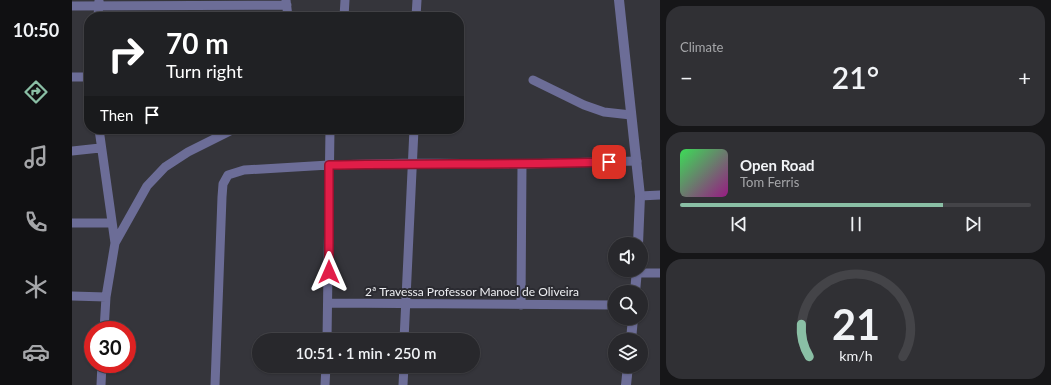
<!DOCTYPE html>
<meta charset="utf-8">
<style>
body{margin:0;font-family:Lato,sans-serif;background:#303034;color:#f1f3f6;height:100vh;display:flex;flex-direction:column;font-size:15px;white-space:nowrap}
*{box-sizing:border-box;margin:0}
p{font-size:13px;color:#a5a6a9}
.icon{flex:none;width:22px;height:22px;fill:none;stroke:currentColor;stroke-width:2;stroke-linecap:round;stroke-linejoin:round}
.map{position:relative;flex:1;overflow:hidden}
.drawer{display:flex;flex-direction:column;gap:6px;padding:6px;background:#161618;width:391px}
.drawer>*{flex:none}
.guide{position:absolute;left:12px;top:12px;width:380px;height:122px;border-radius:16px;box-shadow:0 1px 3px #0004,0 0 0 1px #444448;background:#202124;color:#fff;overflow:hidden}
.fabs{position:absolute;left:536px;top:237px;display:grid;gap:8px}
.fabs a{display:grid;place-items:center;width:40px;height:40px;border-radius:50%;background:#28282c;box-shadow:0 1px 3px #0004,0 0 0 1px #444448;font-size:20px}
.speed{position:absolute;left:12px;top:321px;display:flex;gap:8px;font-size:20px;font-weight:700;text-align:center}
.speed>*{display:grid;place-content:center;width:52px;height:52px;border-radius:50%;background:#28282c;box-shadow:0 1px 3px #0004,0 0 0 1px #444448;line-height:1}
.speed .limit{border:6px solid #d22;background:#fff;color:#111}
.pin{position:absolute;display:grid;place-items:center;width:34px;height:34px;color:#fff;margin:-17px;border-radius:8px;box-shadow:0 2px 6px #0006}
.me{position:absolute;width:44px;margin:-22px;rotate:0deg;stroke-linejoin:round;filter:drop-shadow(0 0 3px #0008)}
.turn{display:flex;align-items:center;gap:14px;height:84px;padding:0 16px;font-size:18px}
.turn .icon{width:52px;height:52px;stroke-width:2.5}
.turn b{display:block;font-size:28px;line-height:34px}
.then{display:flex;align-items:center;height:38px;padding:0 16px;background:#0003;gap:8px;font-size:15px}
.big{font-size:30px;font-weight:600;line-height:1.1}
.drawer .tile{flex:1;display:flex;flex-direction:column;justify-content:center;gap:6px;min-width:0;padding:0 14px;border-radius:16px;background:#303034}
.drawer .dial{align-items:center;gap:0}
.dial svg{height:104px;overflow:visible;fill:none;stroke:#444448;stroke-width:7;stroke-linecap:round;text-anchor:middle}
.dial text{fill:#f1f3f6;stroke:none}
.song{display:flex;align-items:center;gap:12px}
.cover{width:48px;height:48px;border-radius:6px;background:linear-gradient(135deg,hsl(130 70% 55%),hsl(310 70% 35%))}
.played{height:4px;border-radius:2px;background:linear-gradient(90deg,#8abfa5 75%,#444448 75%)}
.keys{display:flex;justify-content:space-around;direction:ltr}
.heat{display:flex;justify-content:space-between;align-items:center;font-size:22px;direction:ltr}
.trip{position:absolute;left:180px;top:333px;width:228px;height:40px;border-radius:20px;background:#28282c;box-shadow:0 1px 3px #0004,0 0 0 1px #444448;font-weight:600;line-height:40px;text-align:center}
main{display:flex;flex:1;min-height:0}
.dock{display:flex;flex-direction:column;width:72px;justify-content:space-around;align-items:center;background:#101012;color:#a5a6a9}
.dock .icon{width:28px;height:28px}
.dock .active{color:#8abfa5}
.dock b{font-size:18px;color:#f1f3f6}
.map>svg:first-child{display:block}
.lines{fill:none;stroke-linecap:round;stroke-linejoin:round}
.minor{stroke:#6c6d97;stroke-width:9}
.tertiary{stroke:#6c6d97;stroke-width:10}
.route-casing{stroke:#92132f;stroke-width:10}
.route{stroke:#e11d48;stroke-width:7}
.labels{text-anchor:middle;stroke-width:4;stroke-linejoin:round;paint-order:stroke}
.street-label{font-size:12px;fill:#eeeff2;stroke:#2b2b31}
</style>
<main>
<nav class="dock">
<b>10:50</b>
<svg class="icon active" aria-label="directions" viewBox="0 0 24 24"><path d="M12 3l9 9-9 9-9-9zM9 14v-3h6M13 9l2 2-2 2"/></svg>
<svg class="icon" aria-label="music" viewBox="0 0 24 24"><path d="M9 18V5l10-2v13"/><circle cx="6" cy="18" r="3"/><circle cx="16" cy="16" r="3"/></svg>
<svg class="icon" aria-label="phone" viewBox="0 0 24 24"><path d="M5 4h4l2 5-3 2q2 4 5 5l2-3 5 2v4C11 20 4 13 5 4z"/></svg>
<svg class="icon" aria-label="climate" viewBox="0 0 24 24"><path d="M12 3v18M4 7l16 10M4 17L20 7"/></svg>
<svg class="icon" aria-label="car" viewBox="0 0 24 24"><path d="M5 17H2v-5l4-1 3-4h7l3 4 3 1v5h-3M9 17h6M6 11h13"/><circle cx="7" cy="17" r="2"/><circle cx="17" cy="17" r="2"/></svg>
</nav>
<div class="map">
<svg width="588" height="385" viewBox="0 0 588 385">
<rect width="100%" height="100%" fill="#35353b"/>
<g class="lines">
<!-- minor -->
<path class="minor" d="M214,0L216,17
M0,6L215,5
M26,17L27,1
M272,17L273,0
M344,17L345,0
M0,77H17
M461,80L512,105L532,112L559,115
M27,129L43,243
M0,151L28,148
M568,196L588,195
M0,223H40
M565,273H588
M0,296L34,297
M257,303L543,305
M449,305L450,164
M32,330L34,297L43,243L75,186L93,167L116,152L162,129
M255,340L258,129
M332,340L342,129
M29,385L30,364
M143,385L150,197L151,184L156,175L172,170L257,165L341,163L450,164L565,161
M253,385L254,366
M331,385L332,366"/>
<!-- tertiary -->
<path class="tertiary" d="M547,0L568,196L566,244
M563,292L565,270
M559,340L561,318
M554,385L556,366"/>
</g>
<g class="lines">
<!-- route casing -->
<g class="route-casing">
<path id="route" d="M257,272V165C351,163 444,165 537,162"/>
</g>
<!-- route -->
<use href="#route" class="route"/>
</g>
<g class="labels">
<!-- street labels -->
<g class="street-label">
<text x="400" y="296">2ª Travessa Professor Manoel de Oliveira</text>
</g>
</g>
</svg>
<div class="fabs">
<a><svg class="icon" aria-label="sound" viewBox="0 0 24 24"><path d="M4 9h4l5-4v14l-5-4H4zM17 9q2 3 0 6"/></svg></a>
<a><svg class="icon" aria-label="search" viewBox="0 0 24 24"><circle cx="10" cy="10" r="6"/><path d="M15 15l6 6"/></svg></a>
<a><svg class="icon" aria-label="layers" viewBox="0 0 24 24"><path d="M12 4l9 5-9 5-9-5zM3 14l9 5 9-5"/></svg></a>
</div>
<div class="speed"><div class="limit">30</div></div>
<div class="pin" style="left:537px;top:162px;background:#d93025"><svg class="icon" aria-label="arrive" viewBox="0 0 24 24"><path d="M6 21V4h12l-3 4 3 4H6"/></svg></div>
<svg class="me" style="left:257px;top:272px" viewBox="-20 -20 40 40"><path d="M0-17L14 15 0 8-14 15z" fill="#e11d48" stroke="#fff" stroke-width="4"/></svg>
<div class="trip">10:51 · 1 min · 250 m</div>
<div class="guide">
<div class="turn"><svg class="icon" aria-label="right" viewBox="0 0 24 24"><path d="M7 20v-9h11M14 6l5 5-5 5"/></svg><div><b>70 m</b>Turn right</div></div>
<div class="then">Then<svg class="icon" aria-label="arrive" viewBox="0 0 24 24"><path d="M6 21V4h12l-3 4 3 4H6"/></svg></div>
</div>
</div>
<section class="drawer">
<div class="tile"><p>Climate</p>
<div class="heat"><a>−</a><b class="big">21°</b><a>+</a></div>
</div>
<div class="tile">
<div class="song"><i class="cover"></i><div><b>Open Road</b><p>Tom Ferris</p></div></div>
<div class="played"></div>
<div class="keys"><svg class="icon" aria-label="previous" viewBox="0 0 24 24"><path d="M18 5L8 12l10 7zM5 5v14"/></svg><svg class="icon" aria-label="pause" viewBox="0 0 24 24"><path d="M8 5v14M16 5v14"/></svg><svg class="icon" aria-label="next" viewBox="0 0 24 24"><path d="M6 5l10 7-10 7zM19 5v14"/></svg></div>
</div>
<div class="tile dial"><svg viewBox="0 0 100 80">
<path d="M14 69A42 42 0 1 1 86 69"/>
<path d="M14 69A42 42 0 0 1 8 44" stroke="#8abfa5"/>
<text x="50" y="56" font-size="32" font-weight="700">21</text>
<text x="50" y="72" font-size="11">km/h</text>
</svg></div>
</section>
</main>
